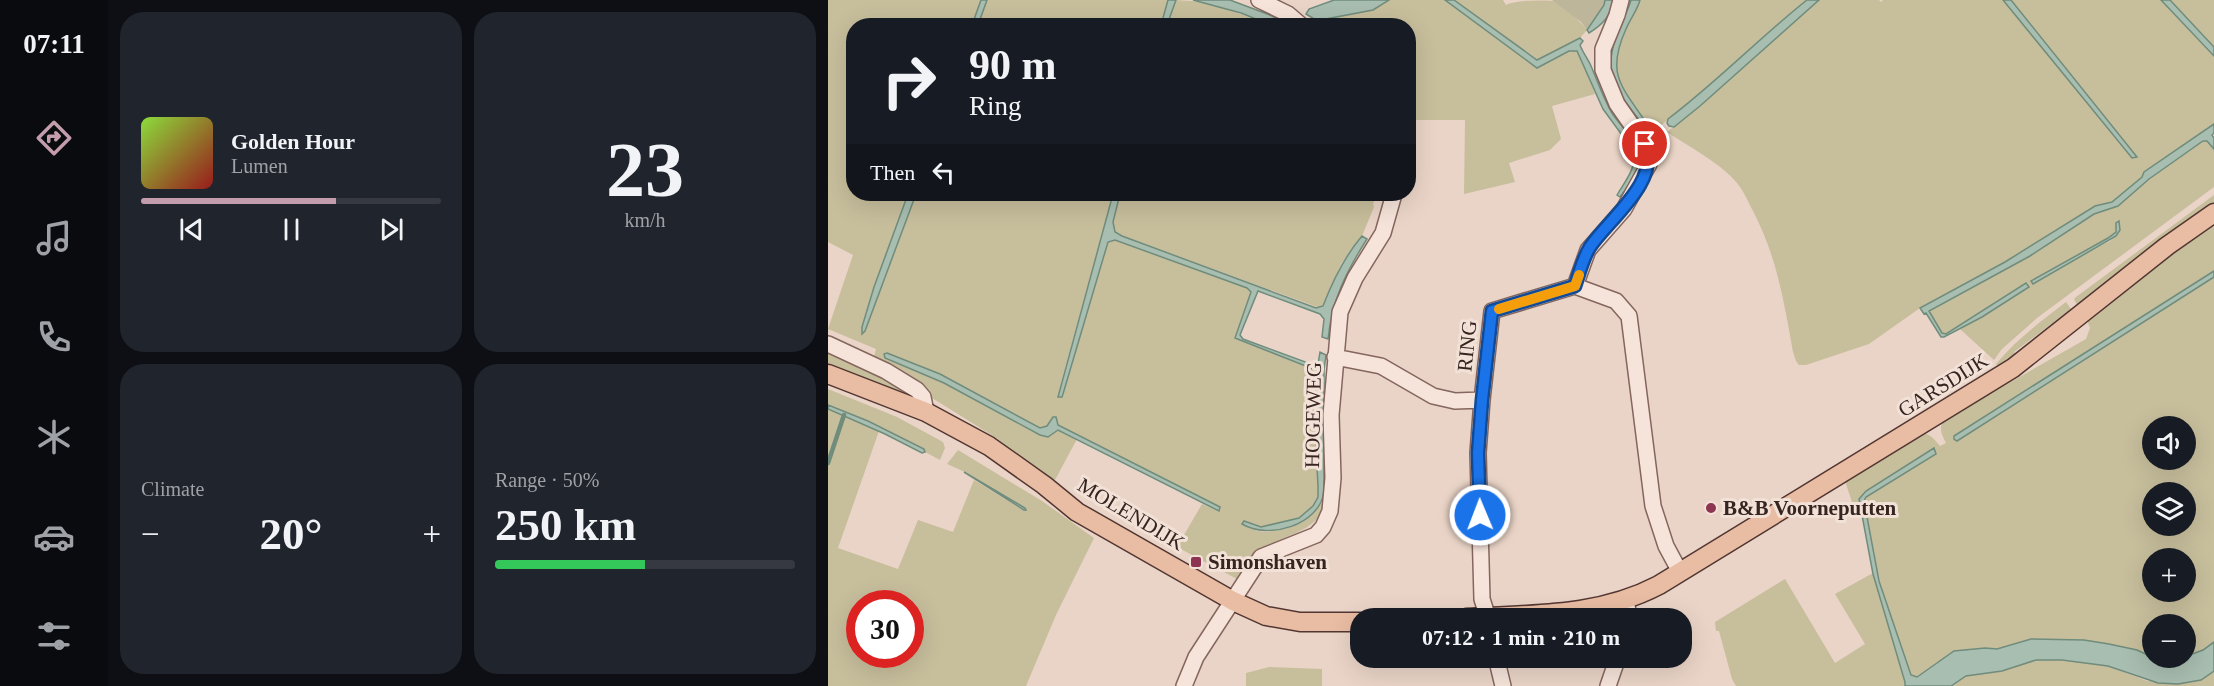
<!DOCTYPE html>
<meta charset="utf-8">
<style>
body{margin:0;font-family:"Times New Roman",serif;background:#20242c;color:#f1f3f6;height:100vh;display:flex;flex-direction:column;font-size:22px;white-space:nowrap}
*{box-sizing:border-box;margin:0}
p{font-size:20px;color:#9ea1a6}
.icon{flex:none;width:33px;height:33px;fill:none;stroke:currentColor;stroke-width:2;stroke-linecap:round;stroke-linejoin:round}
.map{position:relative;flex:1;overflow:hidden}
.details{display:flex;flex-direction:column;gap:12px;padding:12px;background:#0d0f14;width:720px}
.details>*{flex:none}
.hud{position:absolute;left:18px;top:18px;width:570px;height:183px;border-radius:24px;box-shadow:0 6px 24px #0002;background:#171b24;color:#f1f3f6;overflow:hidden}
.fabs{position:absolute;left:1314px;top:416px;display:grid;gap:12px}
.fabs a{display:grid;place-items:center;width:54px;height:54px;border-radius:50%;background:#171b24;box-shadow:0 6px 24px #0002;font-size:30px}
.speed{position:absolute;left:18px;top:590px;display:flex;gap:12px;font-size:30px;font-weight:700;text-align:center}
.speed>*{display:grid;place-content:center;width:78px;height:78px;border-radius:50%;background:#171b24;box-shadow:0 6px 24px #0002;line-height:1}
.speed .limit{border:9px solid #d22;background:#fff;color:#111}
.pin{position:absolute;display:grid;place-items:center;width:51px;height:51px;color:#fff;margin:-26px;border:3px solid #fff;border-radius:50%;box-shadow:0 2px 6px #0007}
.me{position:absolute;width:66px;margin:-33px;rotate:359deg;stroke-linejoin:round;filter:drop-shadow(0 0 4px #0008)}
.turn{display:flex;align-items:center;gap:21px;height:126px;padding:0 24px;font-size:27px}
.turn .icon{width:78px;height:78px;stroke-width:2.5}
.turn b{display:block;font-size:42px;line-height:51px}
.then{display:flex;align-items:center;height:57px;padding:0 24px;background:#0003;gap:12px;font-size:22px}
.big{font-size:45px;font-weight:800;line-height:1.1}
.details .tile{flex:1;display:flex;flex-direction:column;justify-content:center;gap:9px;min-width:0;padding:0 21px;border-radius:24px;background:#20242c}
.details .dial{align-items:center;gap:0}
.dial b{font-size:78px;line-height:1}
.song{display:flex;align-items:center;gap:18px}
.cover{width:72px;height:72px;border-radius:9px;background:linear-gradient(135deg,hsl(90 70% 55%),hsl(0 70% 35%))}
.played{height:6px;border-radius:3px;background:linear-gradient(90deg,#c49dac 65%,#363941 65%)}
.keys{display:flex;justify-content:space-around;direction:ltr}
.heat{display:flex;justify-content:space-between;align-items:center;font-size:33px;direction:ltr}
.charge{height:9px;border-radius:4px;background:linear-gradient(90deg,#34c759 50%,#363941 0)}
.details .tiles{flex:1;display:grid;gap:12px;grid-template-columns:repeat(2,1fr)}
.trip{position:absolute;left:522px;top:608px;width:342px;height:60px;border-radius:24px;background:#171b24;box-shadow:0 6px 24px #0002;font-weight:800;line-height:60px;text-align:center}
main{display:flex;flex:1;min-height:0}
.tab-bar{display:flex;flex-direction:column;width:108px;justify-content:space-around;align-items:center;background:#090b0e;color:#9ea1a6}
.tab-bar .icon{width:42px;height:42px}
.tab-bar .on{color:#c49dac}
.tab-bar b{font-size:27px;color:#f1f3f6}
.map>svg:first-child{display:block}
.green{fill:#c7be9c;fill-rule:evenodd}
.cemetery{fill:#bdb69a}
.water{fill:#a8beb0;stroke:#6f8c7c;stroke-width:1.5}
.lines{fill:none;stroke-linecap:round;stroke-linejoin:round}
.stream{stroke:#6f8c7c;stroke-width:4.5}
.minor-casing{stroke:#84665e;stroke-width:18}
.major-casing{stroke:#523632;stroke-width:21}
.minor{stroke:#f6e4da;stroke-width:15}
.major{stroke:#e9bda3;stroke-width:18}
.route-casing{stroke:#114b97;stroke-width:15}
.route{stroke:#1a73e8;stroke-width:10}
.slow{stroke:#f59e0b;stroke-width:10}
.poi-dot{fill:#8d3452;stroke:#f2e1d6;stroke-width:2}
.labels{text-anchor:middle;stroke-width:6;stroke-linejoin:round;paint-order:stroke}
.street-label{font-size:21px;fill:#362420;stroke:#f2e1d6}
.poi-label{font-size:21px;font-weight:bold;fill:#362420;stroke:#f2e1d6;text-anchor:start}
</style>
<main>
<nav class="tab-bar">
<b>07:11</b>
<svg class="icon on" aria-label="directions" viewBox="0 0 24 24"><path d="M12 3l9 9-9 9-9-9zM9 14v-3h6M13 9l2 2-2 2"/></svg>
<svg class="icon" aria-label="music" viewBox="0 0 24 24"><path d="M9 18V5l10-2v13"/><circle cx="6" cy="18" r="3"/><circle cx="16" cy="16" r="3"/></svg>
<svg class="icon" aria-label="phone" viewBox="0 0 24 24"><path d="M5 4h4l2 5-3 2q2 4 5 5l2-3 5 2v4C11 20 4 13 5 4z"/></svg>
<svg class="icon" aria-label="climate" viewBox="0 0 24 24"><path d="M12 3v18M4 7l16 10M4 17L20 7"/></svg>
<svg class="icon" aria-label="car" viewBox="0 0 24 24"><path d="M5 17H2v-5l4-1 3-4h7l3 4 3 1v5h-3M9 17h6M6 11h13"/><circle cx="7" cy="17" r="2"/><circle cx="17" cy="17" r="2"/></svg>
<svg class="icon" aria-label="filters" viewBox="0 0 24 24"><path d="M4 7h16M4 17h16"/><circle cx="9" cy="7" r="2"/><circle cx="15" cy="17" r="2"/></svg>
</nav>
<section class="details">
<div class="tiles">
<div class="tile">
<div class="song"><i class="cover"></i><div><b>Golden Hour</b><p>Lumen</p></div></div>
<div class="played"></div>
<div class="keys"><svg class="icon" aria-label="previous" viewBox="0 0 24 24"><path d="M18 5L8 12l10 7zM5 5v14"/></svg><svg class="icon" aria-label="pause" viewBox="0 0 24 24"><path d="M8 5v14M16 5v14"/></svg><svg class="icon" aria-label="next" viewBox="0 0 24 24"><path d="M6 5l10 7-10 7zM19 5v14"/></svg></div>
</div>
<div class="tile dial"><b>23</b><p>km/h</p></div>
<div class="tile"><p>Climate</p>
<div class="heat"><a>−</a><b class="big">20°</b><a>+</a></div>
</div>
<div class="tile"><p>Range · 50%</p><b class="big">250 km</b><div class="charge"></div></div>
</div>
</section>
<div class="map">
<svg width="1386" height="686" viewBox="0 0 1386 686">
<rect width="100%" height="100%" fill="#ead4c7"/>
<!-- green -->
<path class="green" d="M0,0H153L144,25L26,26V194H80L46,287L34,333L37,331L88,194H285L231,390L280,242L287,240L419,288L423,292L408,338L488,370L486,410L490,486V497L485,506L471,518L433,527L417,521L429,531L440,532L466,525L486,511L495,500L499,501C491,535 447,535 425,555C418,562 413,570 409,579L349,547L374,504L389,511L230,425L228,417H225L219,426L212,428L112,374L59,353L56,354L57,358L116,383L176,416L225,434L230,430L249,439L227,480L211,472L170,439L104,398L89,385L48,361L46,357L48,349L0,329L25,255L0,242Z
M159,0H340L333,25L150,26Z
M348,0L378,2L443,25L339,26Z
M561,0H617L709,68L741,51H749L757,66L767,94L724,106L733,139L722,150L681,163L687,182L636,194L637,120H581L580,26H496L498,19L554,5Z
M626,0H675L678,5C686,0 717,0 726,1C738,8 751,20 759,30L752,38L710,60Z
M796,0H803C800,11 794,20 790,31C775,71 784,90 812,121L815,118C791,84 779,70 798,29C802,19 809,11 812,0H979C928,40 883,87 832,126L821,118L809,127C793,102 772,76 781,45C785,30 794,16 796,0Z
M991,0H1051L1053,2L1055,0H1175L1211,42L1197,18L1183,0H1333L1386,56V124L1316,172L1314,177L1284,202L1267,206L1177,262L1092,308L1041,344L978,365H971L968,361L965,352C956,302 949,257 925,211C920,202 916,191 909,183C894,164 860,146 839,132L872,106Z
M1342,0H1386V47Z
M1376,141H1379L1386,149V187L1209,318L1174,349L1166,360L1132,329L1200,287L1199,283L1118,334H1114L1101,311L1202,256L1266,214L1290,206L1321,179ZM1288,223L1292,230L1282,241L1203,281L1280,238L1288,232Z
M292,194H549L545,204L546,207L534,236L513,264L495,306L492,308L294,236L287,232L285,222Z
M1386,195V204L1333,241L1249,305L1246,299L1248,297Z
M1386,222V271L1126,436L1129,441L1386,277V642L1375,650L1357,658L1331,657H1358V624H1324V655L1281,644L1256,640L1203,639L1169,649L1157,648L1109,662L1088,677L1083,675L1051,581L1036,501L1038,497L1107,451L1105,448L1038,491L1031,499L1032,503L1025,505L1017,481L1093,433C1102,433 1107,440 1112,446L1118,443C1114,435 1110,428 1116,420L1258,339L1262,328L1259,320L1343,253ZM1324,426H1358V459H1324ZM1324,492H1358V525H1324ZM1324,558H1358V591H1324Z
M1238,302L1243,309L1186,352L1188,355L1171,368L1168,364C1188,340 1213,321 1238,302Z
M0,349L88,393L85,398L0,365Z
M0,389L69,417L115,442L117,448L112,460L97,452L96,449L40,421L0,405Z
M0,409L51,431L10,548L70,569L90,520L125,532L146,480L195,510H197L137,472L119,464L130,450L214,501L266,538L228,615L198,686H0ZM32,603H82V654H32Z
M1045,573L1077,682V686H908L904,679L891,631H888L887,622L957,579L1007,663L1037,644L1007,594Z
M1208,660H1234L1280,666L1319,681L1350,684L1373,680L1386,671V686H1123L1138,676L1174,671Z
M441,667L494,669V686H418V673Z"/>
<!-- cemetery -->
<path class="cemetery" d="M724,0H777L776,4L759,30L753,22Z"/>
<!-- water -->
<path class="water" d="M153,0H159L150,25H144Z
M340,0H348L339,25H333Z
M365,0H402L442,15L459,25H443L413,13Z
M506,0H561L545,10L498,19L496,25L478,14L481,9Z
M617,0H626L709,60L752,38L755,41L752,45C755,53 760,59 763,66C770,82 775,98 784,113C792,126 810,140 811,156C813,171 800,186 792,197L789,195C797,181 810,167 805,150L775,109L749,51H741L709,68Z
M777,0H786C783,16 774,25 761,33L759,30L776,5Z
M803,0H812C809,11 802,19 798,29C779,71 791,84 815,118L812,121C786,88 774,72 790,31C794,20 800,11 803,0Z
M979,0H991L872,106L846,127L841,126L839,123L840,119C889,82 931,38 979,0Z
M1175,0H1183L1309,157L1304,158Z
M1333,0H1342L1386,47V56Z
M1386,124V133L1384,135L1386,138V149L1379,141H1375L1321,179L1290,206L1266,214L1202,256L1101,311L1114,333L1118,334L1198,283L1201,287L1154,317L1116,337H1113L1098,313L1096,314L1092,308L1177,262L1267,206L1284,202L1314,177L1316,172Z
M80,194H88L37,331L34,334V327L46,287Z
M285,194H292L285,222L287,232L294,236L488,308L495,306C505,280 516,257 534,236L539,239C518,272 504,300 500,339L494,337L496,319L492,314L430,291L412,335L415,339L488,366L490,364L492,352L498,355L496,370V492C491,525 441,540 414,524L416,521L433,527L471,518L485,506L490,497V486L486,410L488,370L407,338L423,292L419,288L287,240L280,242L235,394L234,397H230Z
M1291,221L1292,230L1288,236L1205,284L1203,281L1280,238L1288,232V223Z
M1386,271V277L1129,441L1126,439V436Z
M59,353L112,374L212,428L219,426L225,417H228L230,425L392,507L391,511L230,430L220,437L212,435L116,383L57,358L56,354Z
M0,405L40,421L96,449L97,452L94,453L57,434L0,409Z
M1106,448L1108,454L1038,497L1036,501L1051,581L1083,675L1089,677L1126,651L1157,648L1169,649L1203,639L1256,640L1281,644L1309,650L1324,657L1351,659L1375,650L1386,642V671L1373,680L1350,684L1330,683L1280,666L1234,660H1208L1174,671L1138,676L1123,686H1077V682L1045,574L1031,499L1038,491Z
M136,472L197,508L198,510H196Z"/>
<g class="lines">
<!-- stream -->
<path class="stream" d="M0,463L16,415"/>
<!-- minor casing -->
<g class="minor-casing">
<path id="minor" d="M431,0L460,14L474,26
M747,286L760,250L796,209L821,164L822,154L817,144L789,104L775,70V49L789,15L793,0
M0,344L58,371L89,390L95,397L98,412
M507,357L553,366L605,396L627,401L654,400
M798,599L801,618
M660,618L654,599L650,453L654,400L664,311L747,286L788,301L801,316L825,506L838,546L852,572
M668,657L675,686
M356,686L368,657L433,557L488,535L495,527L502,511L505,478L503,415L512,312L527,278L555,233L566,194
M780,686L790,657"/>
</g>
<!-- major casing -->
<g class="major-casing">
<path id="major" d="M0,374L98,412L161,446L216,485L249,512L405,601L438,616L472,622H532
M638,618C705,614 770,617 831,585L1185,368L1339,246L1386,213"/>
</g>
<!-- minor -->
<use href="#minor" class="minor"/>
<!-- major -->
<use href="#major" class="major"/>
</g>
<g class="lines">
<!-- route casing -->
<g class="route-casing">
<path id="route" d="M652,515L650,453L654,400L664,311L747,286C751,274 755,258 762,247C781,219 833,181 817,144"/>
</g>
<!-- route -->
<use href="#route" class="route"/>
<!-- slow -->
<path class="slow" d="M671,309L747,286L751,275"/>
</g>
<!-- markers -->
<g class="poi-dot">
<circle cx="883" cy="508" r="6"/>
<rect x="362" y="556" width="12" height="12" rx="3"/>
</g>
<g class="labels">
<!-- street labels -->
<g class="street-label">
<text transform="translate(639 346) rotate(-84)" y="7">RING</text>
<text transform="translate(1115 385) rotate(-32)" y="7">GARSDIJK</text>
<text transform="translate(485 415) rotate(-89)" y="7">HOGEWEG</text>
<text transform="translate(303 514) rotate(31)" y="7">MOLENDIJK</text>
</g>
<!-- poi labels -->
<g class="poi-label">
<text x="895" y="515">B&amp;B Voorneputten</text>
<text x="380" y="569">Simonshaven</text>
</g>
</g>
</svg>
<div class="fabs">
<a><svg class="icon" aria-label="sound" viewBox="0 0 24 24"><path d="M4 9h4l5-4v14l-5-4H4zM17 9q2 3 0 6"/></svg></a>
<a><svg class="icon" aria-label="layers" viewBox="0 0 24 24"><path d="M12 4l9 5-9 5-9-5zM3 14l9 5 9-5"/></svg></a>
<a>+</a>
<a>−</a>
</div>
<div class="speed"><div class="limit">30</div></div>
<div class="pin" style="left:817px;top:144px;background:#d93025"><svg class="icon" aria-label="arrive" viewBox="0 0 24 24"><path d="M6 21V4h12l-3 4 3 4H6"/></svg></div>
<svg class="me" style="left:652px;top:515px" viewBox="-20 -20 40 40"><circle r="17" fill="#1a73e8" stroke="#fff" stroke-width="3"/><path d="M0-11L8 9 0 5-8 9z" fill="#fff"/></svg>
<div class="trip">07:12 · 1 min · 210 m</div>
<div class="hud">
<div class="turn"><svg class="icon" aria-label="right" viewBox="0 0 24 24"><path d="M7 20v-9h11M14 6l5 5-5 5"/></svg><div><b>90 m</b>Ring</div></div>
<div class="then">Then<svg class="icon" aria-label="left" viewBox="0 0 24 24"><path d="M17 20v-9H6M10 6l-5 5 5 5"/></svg></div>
</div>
</div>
</main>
